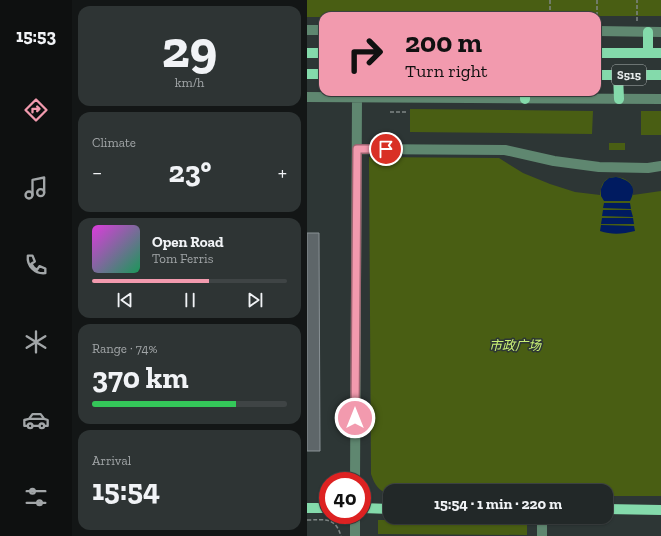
<!DOCTYPE html>
<meta charset="utf-8">
<style>
body{margin:0;font-family:"Zilla Slab","Noto Sans SC",serif;background:#2e3434;color:#f1f3f6;height:100vh;display:flex;flex-direction:column;font-size:15px;white-space:nowrap}
*{box-sizing:border-box;margin:0}
p{font-size:13px;color:#a2a6a8}
.icon{flex:none;width:22px;height:22px;fill:none;stroke:currentColor;stroke-width:2;stroke-linecap:round;stroke-linejoin:round}
.map{position:relative;flex:1;overflow:hidden}
.side{display:flex;flex-direction:column;gap:6px;padding:6px;background:#131616;width:235px}
.side>*{flex:none}
.top-card{position:absolute;left:12px;top:12px;width:282px;height:84px;border-radius:12px;box-shadow:0 1px 3px #0004,0 0 0 1px #3f4445;background:#f29aae;color:#111;overflow:hidden}
.speed{position:absolute;left:12px;top:472px;display:flex;gap:8px;font-size:20px;font-weight:700;text-align:center}
.speed>*{display:grid;place-content:center;width:52px;height:52px;border-radius:50%;background:#222828;box-shadow:0 1px 3px #0004,0 0 0 1px #3f4445;line-height:1}
.speed .limit{border:6px solid #d22;background:#fff;color:#111}
.pin{position:absolute;display:grid;place-items:center;width:34px;height:34px;color:#fff;margin:-17px;border:2px solid #fff;border-radius:50%;box-shadow:0 1px 4px #0007}
.me{position:absolute;width:44px;margin:-22px;rotate:0deg;stroke-linejoin:round;filter:drop-shadow(0 0 3px #0008)}
.turn{display:flex;align-items:center;gap:14px;height:84px;padding:0 20px;font-size:18px}
.turn .icon{width:52px;height:52px;stroke-width:2.5}
.turn b{display:block;font-size:28px;line-height:34px}
.big{font-size:30px;font-weight:800;line-height:1.1}
.side .widget{flex:1;display:flex;flex-direction:column;justify-content:center;gap:6px;min-width:0;padding:0 14px;border-radius:12px;background:#2e3434}
.side .dial{align-items:center;gap:0}
.dial b{font-size:52px;line-height:1}
.song{display:flex;align-items:center;gap:12px}
.cover{width:48px;height:48px;border-radius:6px;background:linear-gradient(135deg,hsl(300 70% 55%),hsl(150 70% 35%))}
.played{height:4px;border-radius:2px;background:linear-gradient(90deg,#f29aae 60%,#3f4445 60%)}
.keys{display:flex;justify-content:space-around;direction:ltr}
.heat{display:flex;justify-content:space-between;align-items:center;font-size:22px;direction:ltr}
.charge{height:6px;border-radius:3px;background:linear-gradient(90deg,#34c759 74%,#3f4445 0)}
.trip{position:absolute;left:76px;top:484px;width:230px;height:40px;border-radius:12px;background:#222828;box-shadow:0 1px 3px #0004,0 0 0 1px #3f4445;font-weight:800;line-height:40px;text-align:center}
main{display:flex;flex:1;min-height:0}
.menu{display:flex;flex-direction:column;width:72px;justify-content:space-around;align-items:center;background:#0e1010;color:#a2a6a8}
.menu .icon{width:28px;height:28px}
.menu .on{color:#f29aae}
.menu b{font-size:18px;color:#f1f3f6}
.map>svg:first-child{display:block}
.green{fill:#495e13}
.water{fill:#001b60}
.building{fill:#5e6669;stroke:#8a9296}
.lines{fill:none;stroke-linecap:round;stroke-linejoin:round}
.path{stroke:#7f8685;stroke-width:1.5;stroke-dasharray:4 2;stroke-linecap:butt}
.minor{stroke:#5f8770;stroke-width:10}
.major{stroke:#84daab;stroke-width:10}
.route-casing{stroke:#9d6471;stroke-width:10}
.route{stroke:#f29aae;stroke-width:7}
.labels{text-anchor:middle;stroke-width:3;stroke-linejoin:round;paint-order:stroke}
.shield{fill:#2d3635;stroke:#adb3b3;stroke-width:1}
.shield-label{font-size:12px;font-weight:bold;fill:#e4e9e9}
.park-label{font-size:13px;font-style:italic;fill:#c9f175;stroke:#2d3635}
</style>
<main>
<nav class="menu">
<b>15:53</b>
<svg class="icon on" aria-label="directions" viewBox="0 0 24 24"><path d="M12 3l9 9-9 9-9-9zM9 14v-3h6M13 9l2 2-2 2"/></svg>
<svg class="icon" aria-label="music" viewBox="0 0 24 24"><path d="M9 18V5l10-2v13"/><circle cx="6" cy="18" r="3"/><circle cx="16" cy="16" r="3"/></svg>
<svg class="icon" aria-label="phone" viewBox="0 0 24 24"><path d="M5 4h4l2 5-3 2q2 4 5 5l2-3 5 2v4C11 20 4 13 5 4z"/></svg>
<svg class="icon" aria-label="climate" viewBox="0 0 24 24"><path d="M12 3v18M4 7l16 10M4 17L20 7"/></svg>
<svg class="icon" aria-label="car" viewBox="0 0 24 24"><path d="M5 17H2v-5l4-1 3-4h7l3 4 3 1v5h-3M9 17h6M6 11h13"/><circle cx="7" cy="17" r="2"/><circle cx="17" cy="17" r="2"/></svg>
<svg class="icon" aria-label="filters" viewBox="0 0 24 24"><path d="M4 7h16M4 17h16"/><circle cx="9" cy="7" r="2"/><circle cx="15" cy="17" r="2"/></svg>
</nav>
<section class="side">
<div class="widget dial"><b>29</b><p>km/h</p></div>
<div class="widget"><p>Climate</p>
<div class="heat"><a>−</a><b class="big">23°</b><a>+</a></div>
</div>
<div class="widget">
<div class="song"><i class="cover"></i><div><b>Open Road</b><p>Tom Ferris</p></div></div>
<div class="played"></div>
<div class="keys"><svg class="icon" aria-label="previous" viewBox="0 0 24 24"><path d="M18 5L8 12l10 7zM5 5v14"/></svg><svg class="icon" aria-label="pause" viewBox="0 0 24 24"><path d="M8 5v14M16 5v14"/></svg><svg class="icon" aria-label="next" viewBox="0 0 24 24"><path d="M6 5l10 7-10 7zM19 5v14"/></svg></div>
</div>
<div class="widget"><p>Range · 74%</p><b class="big">370 km</b><div class="charge"></div></div>
<div class="widget"><p>Arrival</p><b class="big">15:54</b></div>
</section>
<div class="map">
<svg width="354" height="536" viewBox="0 0 354 536">
<rect width="100%" height="100%" fill="#2d3635"/>
<!-- green -->
<path class="green" d="M0,0H354V16H16V17H0Z
M103,109L286,111L285,134L103,132Z
M334,111H354V135H334Z
M302,143H318V150H302Z
M62,157L192,158L216,173L243,184L268,192L293,195C294,191 294,186 296,183C302,174 317,176 323,183C326,186 326,191 326,195L354,191V496H299V491H83V495H82C71,489 68,486 64,474Z
M71,520H220V535L71,534Z"/>
<!-- water -->
<path class="water" d="M309,177C323,180 331,187 323,201H297L294,196V189L297,182L302,178Z
M297,203H323L324,209L296,208Z
M296,210H324L326,217L295,216Z
M295,218H326L327,224H294Z
M294,225L327,226L328,231C316,234 305,235 293,231Z"/>
<!-- building -->
<path class="building" d="M0,233H12L13,451H0Z"/>
<g class="lines">
<!-- path -->
<path class="path" d="M243,0V16
M290,0V21
M98,16H102
M330,21V0
M83,112H101
M0,520C17,520 28,516 34,536"/>
<!-- minor -->
<path class="minor" d="M0,30H16
M290,31L354,32
M0,97L354,99
M50,149L198,150L247,161L292,167L341,168L354,166
M48,481L50,98
M48,536V515
M235,536V517"/>
<!-- major -->
<path class="major" d="M341,32V53
M0,53H16
M290,53H354
M0,74H16
M290,75H354
M311,75L312,99
M218,92V99
M0,508H21
M55,508L83,509
M299,509L354,510"/>
</g>
<g class="lines">
<!-- route casing -->
<g class="route-casing">
<path id="route" d="M48,418L50,149H79"/>
</g>
<!-- route -->
<use href="#route" class="route"/>
</g>
<g class="labels">
<!-- shield labels -->
<rect class="shield" x="305" y="65" width="34" height="20" rx="3"/>
<g class="shield-label">
<text x="322" y="79">S515</text>
</g>
<!-- park labels -->
<g class="park-label">
<text x="208" y="350">市政广场</text>
</g>
</g>
</svg>
<div class="speed"><div class="limit">40</div></div>
<div class="pin" style="left:79px;top:149px;background:#d93025"><svg class="icon" aria-label="arrive" viewBox="0 0 24 24"><path d="M6 21V4h12l-3 4 3 4H6"/></svg></div>
<svg class="me" style="left:48px;top:418px" viewBox="-20 -20 40 40"><circle r="17" fill="#f29aae" stroke="#fff" stroke-width="3"/><path d="M0-11L8 9 0 5-8 9z" fill="#fff"/></svg>
<div class="trip">15:54 · 1 min · 220 m</div>
<div class="top-card">
<div class="turn"><svg class="icon" aria-label="right" viewBox="0 0 24 24"><path d="M7 20v-9h11M14 6l5 5-5 5"/></svg><div><b>200 m</b>Turn right</div></div>
</div>
</div>
</main>
